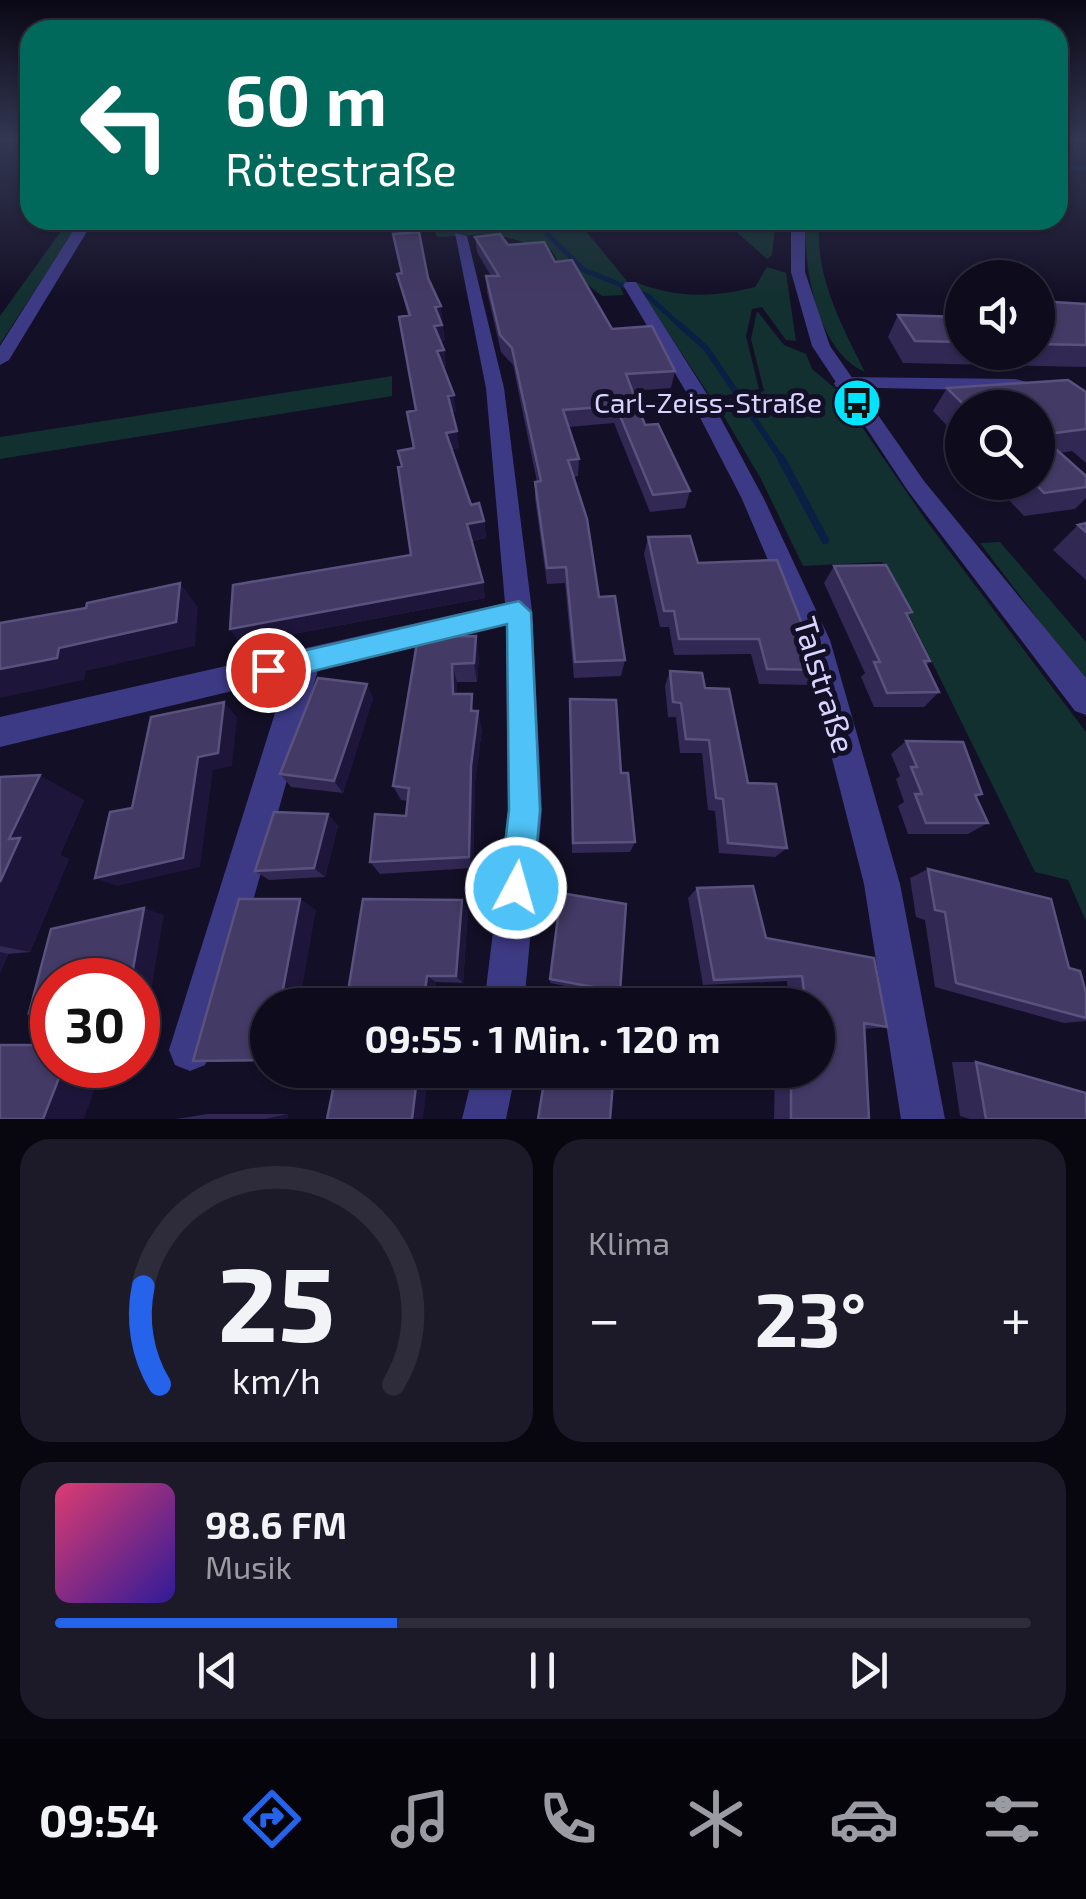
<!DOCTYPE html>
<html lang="de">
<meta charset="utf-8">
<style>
body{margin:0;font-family:"Exo 2",sans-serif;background:#1c1929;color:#f1f3f6;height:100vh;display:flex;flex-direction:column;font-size:38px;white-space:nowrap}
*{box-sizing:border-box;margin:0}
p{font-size:32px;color:#9b9ba3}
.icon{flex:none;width:55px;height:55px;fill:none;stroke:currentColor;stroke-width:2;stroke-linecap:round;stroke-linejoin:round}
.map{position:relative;height:1119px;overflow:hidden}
.panel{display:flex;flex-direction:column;gap:20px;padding:20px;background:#08060f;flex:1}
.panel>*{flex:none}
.guide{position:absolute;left:20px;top:20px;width:1048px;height:210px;border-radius:30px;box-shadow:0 2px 8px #0004,0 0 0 2px #2e2b3b;background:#00695c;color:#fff;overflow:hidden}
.buttons{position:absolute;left:945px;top:260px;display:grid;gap:20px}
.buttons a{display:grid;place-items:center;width:110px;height:110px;border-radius:50%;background:#0e0b1c;box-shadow:0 2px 8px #0004,0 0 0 2px #2e2b3b;font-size:50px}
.speed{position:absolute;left:30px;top:958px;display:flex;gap:20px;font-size:50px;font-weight:700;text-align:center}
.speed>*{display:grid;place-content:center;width:130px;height:130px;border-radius:50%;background:#0e0b1c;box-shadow:0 2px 8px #0004,0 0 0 2px #2e2b3b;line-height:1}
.speed .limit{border:15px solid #d22;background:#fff;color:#111}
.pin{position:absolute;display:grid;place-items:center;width:85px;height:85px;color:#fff;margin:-42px;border:5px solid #fff;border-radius:50%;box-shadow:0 2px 10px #0007}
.me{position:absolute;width:110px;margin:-55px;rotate:6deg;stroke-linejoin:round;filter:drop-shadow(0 0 8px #0008)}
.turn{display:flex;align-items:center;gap:35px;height:210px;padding:0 40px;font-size:45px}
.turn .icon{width:130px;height:130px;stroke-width:2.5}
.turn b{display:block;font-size:70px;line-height:85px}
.big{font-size:75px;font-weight:700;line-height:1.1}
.panel .card{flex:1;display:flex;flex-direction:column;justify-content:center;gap:15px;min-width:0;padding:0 35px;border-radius:30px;background:#1c1929}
.panel .dial{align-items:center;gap:0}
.dial svg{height:260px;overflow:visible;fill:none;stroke:#2e2b3b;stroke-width:7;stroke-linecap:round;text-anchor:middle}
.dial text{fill:#f1f3f6;stroke:none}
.song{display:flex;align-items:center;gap:30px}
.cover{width:120px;height:120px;border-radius:15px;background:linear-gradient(135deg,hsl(340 70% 55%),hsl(250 70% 35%))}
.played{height:10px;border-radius:5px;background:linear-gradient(90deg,#2563eb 35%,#2e2b3b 35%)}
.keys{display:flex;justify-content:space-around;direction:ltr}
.heat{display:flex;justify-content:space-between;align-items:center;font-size:55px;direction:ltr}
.panel .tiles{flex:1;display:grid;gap:20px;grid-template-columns:1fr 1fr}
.card:last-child{grid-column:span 2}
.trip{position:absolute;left:250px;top:988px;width:585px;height:100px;border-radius:50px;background:#0e0b1c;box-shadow:0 2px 8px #0004,0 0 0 2px #2e2b3b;font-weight:700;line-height:100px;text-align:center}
.tabs{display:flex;height:160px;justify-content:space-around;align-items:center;background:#06040b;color:#9b9ba3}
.tabs .icon{width:70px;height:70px}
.tabs .on{color:#2563eb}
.tabs b{font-size:45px;color:#f1f3f6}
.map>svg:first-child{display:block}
.green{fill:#12302f}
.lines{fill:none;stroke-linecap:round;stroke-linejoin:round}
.stream-far3{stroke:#0a1f44;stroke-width:4}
.stream-far2{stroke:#0a1f44;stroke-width:5}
.stream-far1{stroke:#0a1f44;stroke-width:6}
.stream{stroke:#0a1f44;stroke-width:8}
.minor{fill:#3d3a85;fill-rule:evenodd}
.tertiary{fill:#3d3a85;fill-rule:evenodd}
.wall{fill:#312854}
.shaded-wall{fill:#1d163a}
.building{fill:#433a66;stroke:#5a527e;stroke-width:2.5}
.route{fill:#4fc3f7;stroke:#337fa1;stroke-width:2.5}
.labels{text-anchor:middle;stroke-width:10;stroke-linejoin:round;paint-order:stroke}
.far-poi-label{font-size:28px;fill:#d9d4ff;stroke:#130f26;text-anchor:end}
.street-label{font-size:32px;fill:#d9d4ff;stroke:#130f26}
</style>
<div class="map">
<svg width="1086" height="1119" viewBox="0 0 1086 1119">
<rect width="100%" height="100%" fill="#130f26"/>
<!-- green -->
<path class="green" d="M69,220H81L0,344V316Z
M430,220H577L626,280L627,284L619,285L624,295L602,296L574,274L565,275L552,251L545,248L495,234L437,237Z
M723,220H776L772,255L767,259Z
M805,220H820C813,273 842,326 865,372C816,351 804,267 805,220Z
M767,267L786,273L796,341L786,340L762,307L752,309L746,336L759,389L711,398L635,282C676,298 712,298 755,287Z
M757,311L784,345L806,354L812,369L836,389L925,519L1086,732V921L1068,880L1035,872L883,562L803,566L761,479L716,403L764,391L751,339Z
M392,376V396L0,459V437Z
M1000,542L1086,642V683L980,543Z"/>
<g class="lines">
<!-- stream-far3 -->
<path class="stream-far3" d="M1064,165L1086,169
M536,220L548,224"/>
<!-- stream-far2 -->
<path class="stream-far2" d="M540,221L552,225L547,234L584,270L648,296L683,328"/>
<!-- stream-far1 -->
<path class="stream-far1" d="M680,325L706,348L782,460"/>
<!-- stream -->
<path class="stream" d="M781,458L825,540"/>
<!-- minor -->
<path class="minor" d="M455,233L467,236L504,388L532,611L542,810L524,1005H484L508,810L506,625L318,670L211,1050L205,1065L190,1071L175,1065L169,1050L286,678L0,747V717L505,603L486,388Z
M626,282H636L712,402L764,499L830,640L900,884L945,1119H901L864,884L802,640L742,499L692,402L623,285Z
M843,377L1015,379L1086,396V408L1015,391L836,387L834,383Z
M474,1070H516L506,1119H462Z"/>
<!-- tertiary -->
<path class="tertiary" d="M80,220H94L9,360L0,365V346Z
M791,220H805V272L830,346L924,481L1086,678V715L1075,711L908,491L812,346L791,272Z"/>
</g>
<!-- wall -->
<path class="wall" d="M475,237L508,245L555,262L612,329L675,371L671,388L632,391L645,425L690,491L685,508L650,512L614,423L568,427L579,459L578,476L574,477L599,597L625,660L621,676L574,678L565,583L547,584L535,499V482H537L513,365L501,352L487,292L486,276H491L477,252Z
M397,274L428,278L443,322H442L445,341H440L444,350L446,367H443L456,412H452L459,448L452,449L471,505L484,521L486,538L472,541L483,582L485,598L241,644L230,629L411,555L402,466L414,448L416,410L408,316Z
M1038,301L1086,304V367L903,363L888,337L898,315L962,317V352H1038Z
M947,388L1086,392V463L1072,451L1060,453L1086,476V498L1075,509L1024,516L992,482H1038V408H962V441L933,411Z
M1086,523V580L1053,550L1078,525Z
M648,537L698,563L820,670L809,685L759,684L751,654L674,655L669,627H660L644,554Z
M834,566L912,612L908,617L930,661L926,666L939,692L924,707H874L861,677L865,673L824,583Z
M418,637L479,656L477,682H457V694L475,711L482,729L475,782L473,868L380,874L370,862L406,816L408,801L401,800L393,786Z
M670,671L705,688L748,783L787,848L775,857L719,853L715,811L708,810L702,753H680L676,717H668L665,686Z
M373,698L343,793L291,787L280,774Z
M570,699L621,773L635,842L630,852L572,853Z
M906,741L982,794L976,798L988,823L968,834H908L898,806L904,802L896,779L900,776L891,754Z
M0,777L84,800L60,855L69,859L30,952L8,954L0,973Z
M328,814L338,826L325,877L269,880L255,871Z
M928,869L1069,968L1086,993V1021L1064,1023L935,987L925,920L916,917L910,878Z
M697,888L887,1027L865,1029L869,1119H774L775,1070H818V1005H789L787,981L703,985L688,898Z
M561,893L620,992L616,996L550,983Z
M468,911L463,983L436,982L433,1003H362L347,998Z
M952,1062H976L1086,1119H970L960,1116Z
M207,1114H288L287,1119H176Z"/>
<!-- shaded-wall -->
<path class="shaded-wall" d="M441,306L443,322L437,323L435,307Z
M442,325L445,341L436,342L434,326Z
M444,350L446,367L439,368L437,351Z
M454,395L456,412L450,413L448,396Z
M457,431L459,448L449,449L446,433Z
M484,521L486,538L470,541L467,524Z
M483,582L485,598L241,644L230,629Z
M180,583L198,607L195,646L86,671L84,680L0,698V669L59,648Z
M476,636L479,656L477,682L474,663Z
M452,664L457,682V712L453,694Z
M367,684L373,698L343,793L334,781Z
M224,702L237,717L232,766L213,770L200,867L117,886L95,878Z
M478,711L482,729L475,782L473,868L469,857L471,766Z
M40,775L84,800L60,855L69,859L30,952L0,946V882L9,839Z
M328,814L338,826L325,877L314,868Z
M300,899L316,910L299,1005H280Z
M462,900L468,911L463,983L456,976Z
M144,908L164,915L151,991L138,995V980H131Z
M0,952L8,954L0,973Z
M427,976L436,982L433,1003L424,998Z
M52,1007V1015L29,1013Z
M64,1065H103L84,1119H43Z
M418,1070H429L423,1119H412Z
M288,1114L287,1119H264Z"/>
<!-- building -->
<path class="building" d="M419,232L428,278L441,306L435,307L442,325L434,326L444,350L437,351L454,395L448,396L457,431L446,433L471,505L479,503L484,521L467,524L483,582L230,629L233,585L411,555L398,467L402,466L398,451L414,448L407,412L416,410L399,317L410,315L397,274L402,273L393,234Z
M500,234L508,245L544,242L555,262L572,260L612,329L652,326L675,371L626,374L645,425L658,424L690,491L653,495L616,406L563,410L579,459L568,460L587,519L599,597L615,596L625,660L575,662L566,567L547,568L535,482L541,481L512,348L500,335L486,276H499L475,237Z
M1038,301L1086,304V345L1038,344Z
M898,315L962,317V342L915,341Z
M1068,380L1086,392V429L1040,435L1086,476V487L1044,493L1034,482H1038V408H967L947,388Z
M1086,523V532L1078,525Z
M690,536L698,563L777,560L820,670L767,669L759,639H679L674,611H664L648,537Z
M886,565L912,612L906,613L930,661H924L939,692L887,693L874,662H880L834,566Z
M180,583L176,622L59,648L57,658L0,669V623L86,608L87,603Z
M476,636L474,663L452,664L453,694H472L471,711H478L471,766L469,857L370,862L375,814L406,816L409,788L393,786L418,637Z
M670,671L702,673L705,688L729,689L748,783L776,784L787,848L728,843L723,799L716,798L709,740L686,739L681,703L673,702Z
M318,678L367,684L334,781L280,774Z
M570,699L616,700L621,773H628L635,842L573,843Z
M224,702L218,753L198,757L183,858L95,878L110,812L132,808L151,717Z
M906,741L963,742L982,794L975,795L988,823H926L915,794H922L911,767H917Z
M40,775L9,839L20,838L0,882V777Z
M274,812L328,814L314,868L255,871Z
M928,869L1051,899L1069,968L1080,971L1086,993V1018L956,983L945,912L935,910Z
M753,886L766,938L874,958L887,1027L864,1023L869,1119H791V1070H818V1005H806L802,976L714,980L697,888Z
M561,893L626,904L620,992L550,979Z
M239,899H300L280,1005H268V1060L193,1061Z
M363,899L462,900L456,976H427L424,998H347Z
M144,908L131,980H52V1007L29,1013L51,929Z
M0,1045H52V1065H64L43,1119H0Z
M976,1062L1086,1093V1119H986Z
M337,1070H418L412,1119H327Z
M546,1070H614L610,1119H538Z"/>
<!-- sky -->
<linearGradient id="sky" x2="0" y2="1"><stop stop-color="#0a0815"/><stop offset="0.47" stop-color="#333752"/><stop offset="1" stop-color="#333752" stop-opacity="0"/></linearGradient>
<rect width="1086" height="298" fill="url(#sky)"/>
<!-- route -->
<path class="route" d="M519,601L531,612L540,810L533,888L528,900L516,905L505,900L500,888L509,810L507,624L268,682L258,678L254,670L258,662L268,659Z"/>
<!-- icons -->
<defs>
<g id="bus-disc" transform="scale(2.5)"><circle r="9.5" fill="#00e5ff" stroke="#130f26"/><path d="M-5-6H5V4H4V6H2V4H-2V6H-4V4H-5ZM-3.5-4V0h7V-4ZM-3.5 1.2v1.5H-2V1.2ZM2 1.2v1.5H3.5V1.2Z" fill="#111"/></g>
</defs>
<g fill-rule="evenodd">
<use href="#bus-disc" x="857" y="403"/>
</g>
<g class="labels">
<!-- far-poi labels -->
<g class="far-poi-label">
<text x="822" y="413">Carl-Zeiss-Straße</text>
</g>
<!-- street labels -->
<g class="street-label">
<text transform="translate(824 685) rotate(73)" y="11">Talstraße</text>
</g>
</g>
</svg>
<div class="buttons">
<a><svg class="icon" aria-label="sound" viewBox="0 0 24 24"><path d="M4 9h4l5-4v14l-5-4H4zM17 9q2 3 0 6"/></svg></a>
<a><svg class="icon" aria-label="search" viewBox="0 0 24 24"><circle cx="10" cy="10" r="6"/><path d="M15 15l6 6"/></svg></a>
</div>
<div class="speed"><div class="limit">30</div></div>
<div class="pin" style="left:268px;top:670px;background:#d93025"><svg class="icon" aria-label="arrive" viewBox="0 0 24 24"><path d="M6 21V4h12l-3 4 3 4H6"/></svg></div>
<svg class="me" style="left:516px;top:888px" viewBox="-20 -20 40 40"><circle r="17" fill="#4fc3f7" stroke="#fff" stroke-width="3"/><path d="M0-11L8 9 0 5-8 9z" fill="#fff"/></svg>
<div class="trip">09:55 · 1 Min. · 120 m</div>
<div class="guide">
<div class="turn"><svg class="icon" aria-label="left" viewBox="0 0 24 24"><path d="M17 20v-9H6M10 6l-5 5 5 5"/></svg><div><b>60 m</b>Rötestraße</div></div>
</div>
</div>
<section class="panel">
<div class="tiles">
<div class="card dial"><svg viewBox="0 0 100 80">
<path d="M14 69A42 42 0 1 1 86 69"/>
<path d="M14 69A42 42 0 0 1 9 39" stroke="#2563eb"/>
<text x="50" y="56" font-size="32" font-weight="700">25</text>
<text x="50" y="72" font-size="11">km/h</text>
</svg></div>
<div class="card"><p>Klima</p>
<div class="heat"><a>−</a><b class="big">23°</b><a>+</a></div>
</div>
<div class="card">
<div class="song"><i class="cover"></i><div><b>98.6 FM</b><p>Musik</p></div></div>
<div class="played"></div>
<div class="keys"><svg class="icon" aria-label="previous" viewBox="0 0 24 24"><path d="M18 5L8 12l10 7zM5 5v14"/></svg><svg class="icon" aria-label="pause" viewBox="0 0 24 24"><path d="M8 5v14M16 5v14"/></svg><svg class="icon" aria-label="next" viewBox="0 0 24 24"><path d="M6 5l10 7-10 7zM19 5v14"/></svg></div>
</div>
</div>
</section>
<nav class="tabs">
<b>09:54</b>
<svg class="icon on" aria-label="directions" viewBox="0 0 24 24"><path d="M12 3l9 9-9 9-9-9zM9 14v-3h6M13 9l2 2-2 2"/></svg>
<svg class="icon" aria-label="music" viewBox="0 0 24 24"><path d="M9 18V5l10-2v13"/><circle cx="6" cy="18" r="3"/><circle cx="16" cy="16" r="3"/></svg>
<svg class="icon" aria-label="phone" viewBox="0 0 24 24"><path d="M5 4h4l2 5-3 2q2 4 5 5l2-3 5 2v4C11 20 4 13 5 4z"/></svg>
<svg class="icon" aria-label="climate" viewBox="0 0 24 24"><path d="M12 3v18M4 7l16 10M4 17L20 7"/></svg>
<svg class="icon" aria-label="car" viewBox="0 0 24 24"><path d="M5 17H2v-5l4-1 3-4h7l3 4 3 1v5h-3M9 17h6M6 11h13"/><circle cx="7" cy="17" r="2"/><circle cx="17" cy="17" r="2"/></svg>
<svg class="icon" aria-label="filters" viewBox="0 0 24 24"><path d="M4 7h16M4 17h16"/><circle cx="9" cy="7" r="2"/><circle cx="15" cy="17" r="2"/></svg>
</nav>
